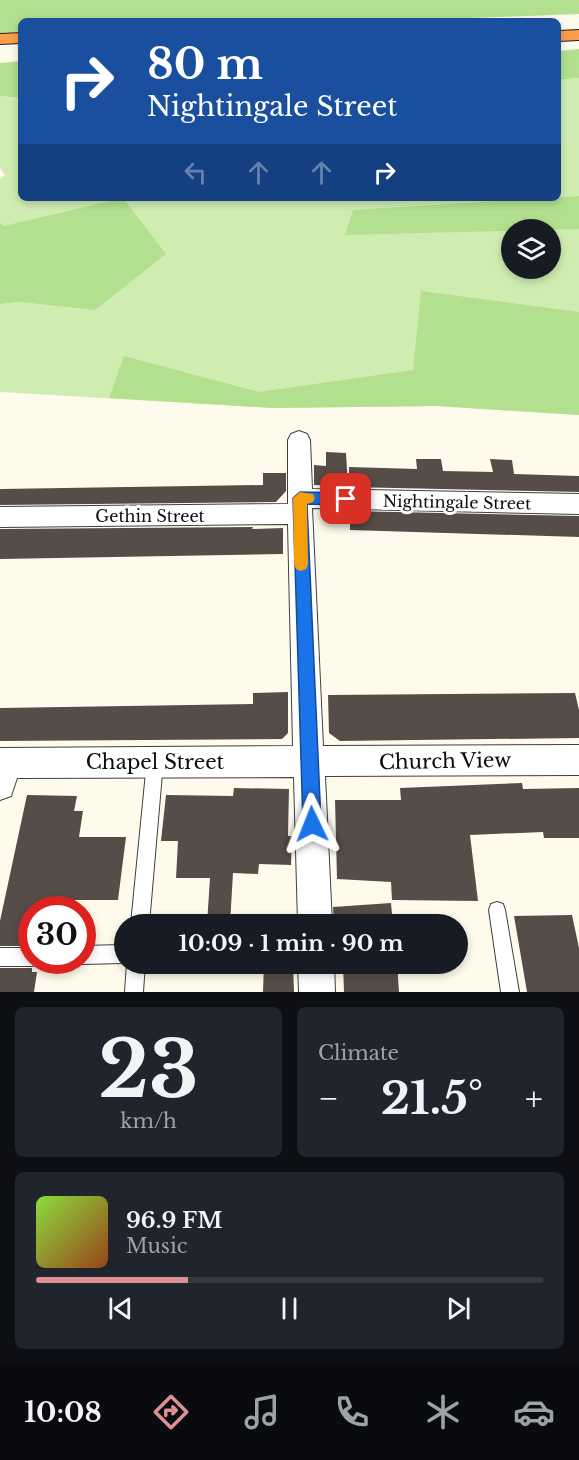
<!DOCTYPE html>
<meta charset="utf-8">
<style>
body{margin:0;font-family:"Libre Baskerville",serif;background:#20242c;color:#f1f3f6;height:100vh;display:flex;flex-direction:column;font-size:22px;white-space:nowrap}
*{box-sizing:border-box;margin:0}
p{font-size:20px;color:#9ea1a6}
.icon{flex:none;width:33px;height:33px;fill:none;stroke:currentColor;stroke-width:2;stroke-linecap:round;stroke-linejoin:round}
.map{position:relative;height:992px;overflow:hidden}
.sheet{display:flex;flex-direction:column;gap:15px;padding:15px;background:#0d0f14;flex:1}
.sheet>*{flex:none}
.hud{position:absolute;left:18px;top:18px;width:543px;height:183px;border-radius:9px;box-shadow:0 3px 9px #0003;background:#1a4fa0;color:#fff;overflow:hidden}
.tools{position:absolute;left:501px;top:219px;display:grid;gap:12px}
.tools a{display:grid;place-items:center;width:60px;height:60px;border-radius:50%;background:#171b24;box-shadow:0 3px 9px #0003;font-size:30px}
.speed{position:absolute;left:18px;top:896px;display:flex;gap:12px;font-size:30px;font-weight:700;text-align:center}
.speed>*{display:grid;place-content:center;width:78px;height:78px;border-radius:50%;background:#171b24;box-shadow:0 3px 9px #0003;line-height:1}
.speed .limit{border:9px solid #d22;background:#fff;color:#111}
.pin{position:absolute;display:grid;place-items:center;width:51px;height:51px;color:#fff;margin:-26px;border-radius:12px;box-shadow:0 3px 9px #0006}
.me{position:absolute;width:66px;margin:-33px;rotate:358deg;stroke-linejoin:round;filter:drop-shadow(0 0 4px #0008)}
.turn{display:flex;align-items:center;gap:21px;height:126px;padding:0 30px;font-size:27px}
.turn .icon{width:78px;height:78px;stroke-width:2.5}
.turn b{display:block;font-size:42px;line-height:51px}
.lanes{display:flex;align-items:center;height:57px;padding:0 30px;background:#0003;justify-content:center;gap:30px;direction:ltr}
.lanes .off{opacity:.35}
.big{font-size:45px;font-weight:800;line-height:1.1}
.sheet .card{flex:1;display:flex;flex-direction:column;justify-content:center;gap:9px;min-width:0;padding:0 21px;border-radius:9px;background:#20242c}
.sheet .dial{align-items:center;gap:0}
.dial b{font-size:78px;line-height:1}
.song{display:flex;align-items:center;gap:18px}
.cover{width:72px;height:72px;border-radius:9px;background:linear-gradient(135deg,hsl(90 70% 55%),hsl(20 70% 35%))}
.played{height:6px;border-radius:3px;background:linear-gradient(90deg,#df9095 30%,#363941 30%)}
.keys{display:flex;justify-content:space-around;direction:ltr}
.heat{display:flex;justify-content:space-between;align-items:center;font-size:33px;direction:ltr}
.sheet .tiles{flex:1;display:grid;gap:15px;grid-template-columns:1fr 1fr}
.card:last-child{grid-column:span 2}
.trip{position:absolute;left:114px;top:914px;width:354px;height:60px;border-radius:30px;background:#171b24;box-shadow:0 3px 9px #0003;font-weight:800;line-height:60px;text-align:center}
.tabs{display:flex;height:96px;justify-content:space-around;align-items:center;background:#090b0e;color:#9ea1a6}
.tabs .icon{width:42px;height:42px}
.tabs .active{color:#df9095}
.tabs b{font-size:27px;color:#f1f3f6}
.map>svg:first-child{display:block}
.green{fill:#d0edb1;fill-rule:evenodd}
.forest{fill:#b3e08f}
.building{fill:#564d48}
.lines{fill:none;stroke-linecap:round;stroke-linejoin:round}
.lane-casing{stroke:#3f3f3f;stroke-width:2}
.street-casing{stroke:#3f3f3f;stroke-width:2}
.highway-casing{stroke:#1d1d1d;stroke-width:2}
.lane{fill:#fff;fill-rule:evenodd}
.street{fill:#fff;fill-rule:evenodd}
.highway{fill:#ff9e4a;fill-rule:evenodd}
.route{fill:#1a73e8;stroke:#114b97;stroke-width:1.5}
.slow{fill:#f59e0b}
.labels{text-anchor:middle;stroke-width:6;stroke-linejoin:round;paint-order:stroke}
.street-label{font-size:16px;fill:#0c0c0c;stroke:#fff}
.near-street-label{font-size:20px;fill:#0c0c0c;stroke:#fff}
</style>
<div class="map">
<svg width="579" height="992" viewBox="0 0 579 992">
<rect width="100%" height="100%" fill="#fffbec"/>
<!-- green -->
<path class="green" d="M579,78V415L437,406L273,408L0,392V304L21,302L4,226L0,222V179L5,175L0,168V96L21,98V198H558V80ZM512,230H550V268H512Z"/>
<!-- forest -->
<path class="forest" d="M0,0H579V14L391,21H21V32L0,33Z
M579,49V78L558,80V51Z
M21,61V98L0,96V63Z
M579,196V229L345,235L353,210Z
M123,198L166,254L95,310L21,302L0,304V222L4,226Z
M421,291L579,312V415L437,406L273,408L109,398L124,356L259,392L413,370Z"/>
<!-- building -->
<path class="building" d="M326,452L346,453L348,486L314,485V465L326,466Z
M416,459H441L443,471L493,472L490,459L512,460L514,474L579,476V492L349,487V467L417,469Z
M263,473H286V491L276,502L0,505V489L263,485Z
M350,511L579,516V537L350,530Z
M253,527L252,529L283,528V554L0,559V529Z
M288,692V733L282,739L0,741V708L253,704V693Z
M575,693L579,710V738L340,741L329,733L328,695Z
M522,783L523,789L579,788V838H544L543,832L470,835L478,901L392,900L391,882L337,879L335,800H401L400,788Z
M234,788L289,789L288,836H292L291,865L259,864L258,874L233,873L230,924H207L210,878H176L178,841H161L166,795L233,796Z
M27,795L77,796L74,811H83L79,837H126L118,900H73L71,909H32V946H0V921Z
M391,903L393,924H334L333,907Z
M572,915L579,948V992H527L514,916Z
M264,963H293L294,992H263Z
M343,963H397L399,992H344Z
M0,968H32V972H37L34,992H0Z"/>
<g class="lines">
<!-- lane casing -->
<g class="lane-casing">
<path id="lane" d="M155,754L160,757L163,762L149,924H131L147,762L150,757Z
M497,902L503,904L505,910L519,992H501L489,910L491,904Z
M124,945V963L82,964L75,960H82V946Z
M0,948H32V960H40L38,963L32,966H0Z
M127,963H145L143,992H125Z"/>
</g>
<!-- street casing -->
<g class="street-casing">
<path id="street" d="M299,431L307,434L310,440L312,489L579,494V514L312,508L323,746L579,745V775L325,776L332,924H298L294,777L17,778L11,796L0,800V748L293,746L288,524L0,527V507L288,504V440L291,434Z
M298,963H334L335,992H299Z"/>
</g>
<!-- highway casing -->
<g class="highway-casing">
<path id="highway" d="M579,30V40L558,41V31Z
M21,33V43L0,44V34Z"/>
</g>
<!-- lane -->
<use href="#lane" class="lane"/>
<!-- street -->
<use href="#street" class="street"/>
<!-- highway -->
<use href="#highway" class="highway"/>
</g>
<!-- route -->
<path class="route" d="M300,492L346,493L353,499L346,505L307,504L321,824L318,831L312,833L306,831L303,824L293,498Z"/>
<!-- slow -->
<path class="slow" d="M300,492L313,494L315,498L313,502L307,504L308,564L306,569L301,571L296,569L294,564L293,498Z"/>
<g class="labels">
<!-- street labels -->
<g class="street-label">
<text transform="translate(457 502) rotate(1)" y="6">Nightingale Street</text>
<text x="150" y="522">Gethin Street</text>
</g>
<!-- near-street labels -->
<g class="near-street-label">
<text transform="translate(445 761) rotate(-1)" y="7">Church View</text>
<text x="155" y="769">Chapel Street</text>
</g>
</g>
</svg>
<div class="tools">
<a><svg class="icon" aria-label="layers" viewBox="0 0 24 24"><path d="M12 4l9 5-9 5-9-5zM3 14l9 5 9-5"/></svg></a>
</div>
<div class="speed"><div class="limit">30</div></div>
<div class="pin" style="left:346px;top:499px;background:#d93025"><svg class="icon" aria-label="arrive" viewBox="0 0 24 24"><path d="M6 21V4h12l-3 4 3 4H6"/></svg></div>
<svg class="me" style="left:312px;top:824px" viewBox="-20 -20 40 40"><path d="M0-17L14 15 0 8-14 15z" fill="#1a73e8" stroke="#fff" stroke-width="4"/></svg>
<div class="trip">10:09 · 1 min · 90 m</div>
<div class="hud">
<div class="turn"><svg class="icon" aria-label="right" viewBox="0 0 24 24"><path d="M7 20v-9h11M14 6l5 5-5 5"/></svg><div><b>80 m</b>Nightingale Street</div></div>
<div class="lanes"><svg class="icon off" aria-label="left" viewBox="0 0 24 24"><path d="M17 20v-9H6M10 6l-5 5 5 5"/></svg><svg class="icon off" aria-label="ahead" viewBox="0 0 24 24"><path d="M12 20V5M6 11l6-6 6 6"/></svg><svg class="icon off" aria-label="ahead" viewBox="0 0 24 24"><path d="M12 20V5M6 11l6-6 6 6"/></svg><svg class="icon" aria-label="right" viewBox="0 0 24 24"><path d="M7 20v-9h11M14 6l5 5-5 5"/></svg></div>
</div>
</div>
<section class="sheet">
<div class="tiles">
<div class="card dial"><b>23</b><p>km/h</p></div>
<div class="card"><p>Climate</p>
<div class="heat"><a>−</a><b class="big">21.5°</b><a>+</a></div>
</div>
<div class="card">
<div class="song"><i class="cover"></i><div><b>96.9 FM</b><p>Music</p></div></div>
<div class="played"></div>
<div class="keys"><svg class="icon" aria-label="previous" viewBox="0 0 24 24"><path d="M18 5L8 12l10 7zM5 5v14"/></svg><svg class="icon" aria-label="pause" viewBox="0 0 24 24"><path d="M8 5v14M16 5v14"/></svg><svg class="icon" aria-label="next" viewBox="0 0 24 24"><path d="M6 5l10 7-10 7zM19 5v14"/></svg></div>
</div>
</div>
</section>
<nav class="tabs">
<b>10:08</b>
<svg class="icon active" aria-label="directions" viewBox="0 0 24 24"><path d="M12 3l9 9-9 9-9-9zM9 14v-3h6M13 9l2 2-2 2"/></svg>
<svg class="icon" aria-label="music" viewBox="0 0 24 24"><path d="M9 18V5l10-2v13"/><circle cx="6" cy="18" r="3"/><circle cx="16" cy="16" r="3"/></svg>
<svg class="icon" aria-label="phone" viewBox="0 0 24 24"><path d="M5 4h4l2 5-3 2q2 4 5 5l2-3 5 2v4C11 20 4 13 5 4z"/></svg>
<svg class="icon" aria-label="climate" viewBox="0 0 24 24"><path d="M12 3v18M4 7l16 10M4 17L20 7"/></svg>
<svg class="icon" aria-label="car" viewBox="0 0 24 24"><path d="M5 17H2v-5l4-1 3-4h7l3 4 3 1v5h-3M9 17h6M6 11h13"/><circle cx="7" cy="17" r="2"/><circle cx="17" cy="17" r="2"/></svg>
</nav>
